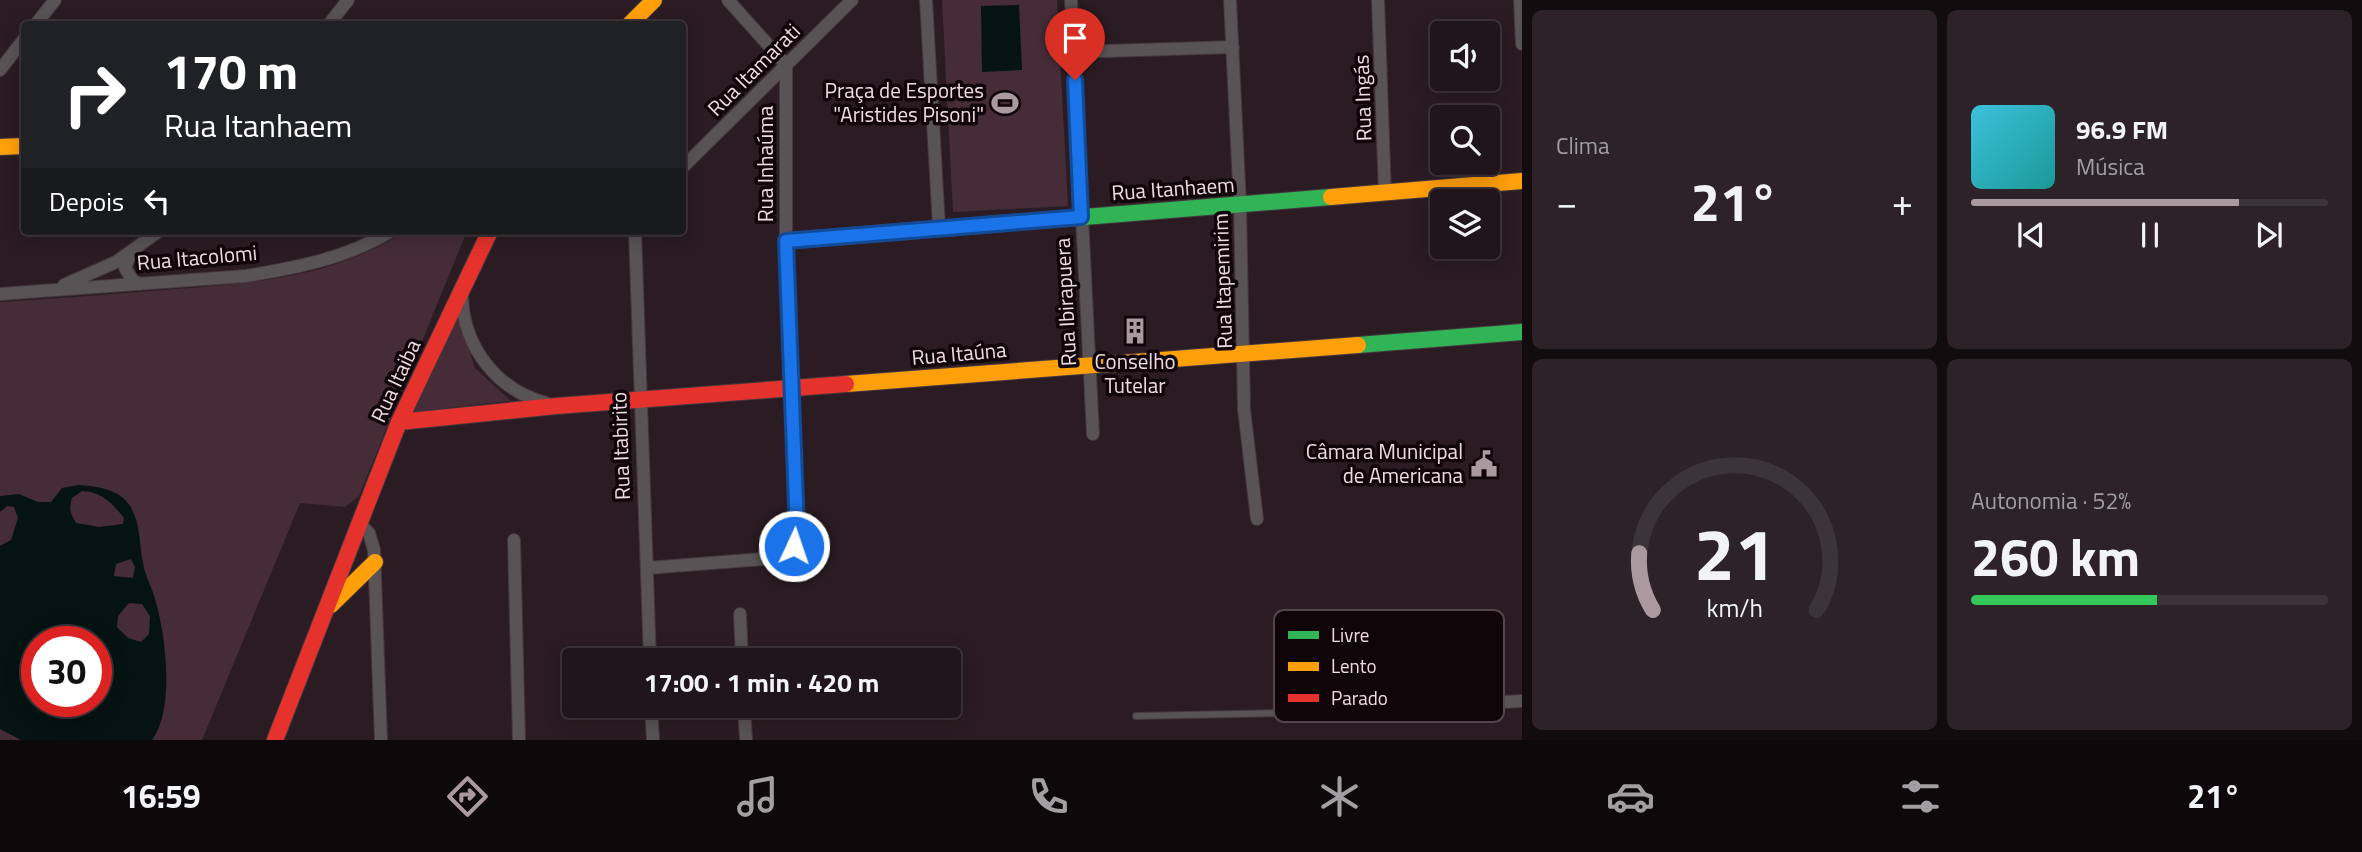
<!DOCTYPE html>
<html lang="pt">
<meta charset="utf-8">
<style>
body{margin:0;font-family:"Titillium Web",sans-serif;background:#2d2227;color:#f1f3f6;height:100vh;display:flex;flex-direction:column;font-size:26px;white-space:nowrap}
*{box-sizing:border-box;margin:0}
p{font-size:23px;color:#a29fa2}
.icon{flex:none;width:38px;height:38px;fill:none;stroke:currentColor;stroke-width:2;stroke-linecap:round;stroke-linejoin:round}
.map{position:relative;flex:1;overflow:hidden}
.panel{display:flex;flex-direction:column;gap:10px;padding:10px;background:#120c0e;width:840px}
.panel>*{flex:none}
.top-card{position:absolute;left:21px;top:21px;width:665px;height:214px;border-radius:7px;box-shadow:0 4px 18px #0003,0 0 0 2px #3d3439;background:#202124;color:#fff;overflow:hidden}
.fabs{position:absolute;left:1430px;top:21px;display:grid;gap:14px}
.fabs a{display:grid;place-items:center;width:70px;height:70px;border-radius:7px;background:#20151a;box-shadow:0 4px 18px #0003,0 0 0 2px #3d3439;font-size:35px}
.speed{position:absolute;left:21px;top:626px;display:flex;gap:14px;font-size:35px;font-weight:700;text-align:center}
.speed>*{display:grid;place-content:center;width:91px;height:91px;border-radius:50%;background:#20151a;box-shadow:0 4px 18px #0003,0 0 0 2px #3d3439;line-height:1}
.speed .limit{border:10px solid #d22;background:#fff;color:#111}
.pin{position:absolute;display:grid;place-items:center;width:60px;height:60px;color:#fff;margin:-72px -30px;border-radius:50% 50% 50% 0;rotate:-45deg;box-shadow:0 0 7px #0007}
.pin .icon{rotate:45deg}
.me{position:absolute;width:77px;margin:-38px;rotate:3deg;stroke-linejoin:round;filter:drop-shadow(0 0 5px #0008)}
.turn{display:flex;align-items:center;gap:24px;height:147px;padding:0 28px;font-size:32px}
.turn .icon{width:91px;height:91px;stroke-width:2.5}
.turn b{display:block;font-size:49px;line-height:60px}
.then{display:flex;align-items:center;height:66px;padding:0 28px;background:#0003;gap:14px;font-size:26px}
.big{font-size:52px;font-weight:700;line-height:1.1}
.panel .widget{flex:1;display:flex;flex-direction:column;justify-content:center;gap:10px;min-width:0;padding:0 24px;border-radius:10px;background:#2d2227}
.panel .dial{align-items:center;gap:0}
.dial svg{height:182px;overflow:visible;fill:none;stroke:#3d3439;stroke-width:7;stroke-linecap:round;text-anchor:middle}
.dial text{fill:#f1f3f6;stroke:none}
.song{display:flex;align-items:center;gap:21px}
.cover{width:84px;height:84px;border-radius:10px;background:linear-gradient(135deg,hsl(190 70% 55%),hsl(180 70% 35%))}
.played{height:7px;border-radius:4px;background:linear-gradient(90deg,#aa999f 75%,#3d3439 75%)}
.keys{display:flex;justify-content:space-around;direction:ltr}
.heat{display:flex;justify-content:space-between;align-items:center;font-size:38px;direction:ltr}
.charge{height:10px;border-radius:5px;background:linear-gradient(90deg,#34c759 52%,#3d3439 0)}
.panel .tiles{flex:1;display:grid;gap:10px;grid-template-columns:repeat(2,1fr)}
.trip{position:absolute;left:562px;top:648px;width:399px;height:70px;border-radius:7px;background:#20151a;box-shadow:0 4px 18px #0003,0 0 0 2px #3d3439;font-weight:700;line-height:70px;text-align:center}
.tab-bar{display:flex;height:112px;justify-content:space-around;align-items:center;background:#0d080a;color:#a29fa2}
.tab-bar .icon{width:49px;height:49px}
.tab-bar .selected{color:#aa999f}
.tab-bar b{font-size:32px;color:#f1f3f6}
main{display:flex;flex:1;min-height:0}
.map>svg:first-child{display:block}
.green{fill:#452c36;fill-rule:evenodd}
.water{fill:#051313;fill-rule:evenodd}
.lines{fill:none;stroke-linecap:round;stroke-linejoin:round}
.lane-casing{stroke:#45383d;stroke-width:8}
.street-casing{stroke:#45383d;stroke-width:14}
.fast-casing{stroke:#45383d;stroke-width:18}
.slow-casing{stroke:#45383d;stroke-width:18}
.jam-casing{stroke:#45383d;stroke-width:18}
.lane{stroke:#595355;stroke-width:6}
.street{stroke:#595355;stroke-width:12}
.fast{stroke:#30b455;stroke-width:16}
.slow{stroke:#ff9f0a;stroke-width:16}
.jam{stroke:#e5322d;stroke-width:16}
.route-casing{stroke:#114b97;stroke-width:18}
.route{stroke:#1a73e8;stroke-width:12}
.labels{text-anchor:middle;stroke-width:7;stroke-linejoin:round;paint-order:stroke}
.street-label{font-size:21px;fill:#efdce3;stroke:#10060a}
.poi-label{font-size:21px;fill:#efdce3;stroke:#10060a;text-anchor:end}
.key{fill:#10060a;stroke:#53464b;stroke-width:2}
.key-label{font-size:19px;fill:#efdce3}
</style>
<main>
<div class="map">
<svg width="1522" height="740" viewBox="0 0 1522 740">
<rect width="100%" height="100%" fill="#2a1c22"/>
<!-- green -->
<path class="green" d="M942,0H1057L1068,206L953,212Z
M406,231H467L359,496L345,507L300,503L202,740H0V302C59,298 117,294 176,289C257,283 337,276 406,231ZM37,642H96V702H37Z
M456,312L475,368L511,401L410,412Z"/>
<!-- water -->
<path class="water" d="M1019,5L1022,70L982,72L981,6Z
M78,485C96,486 120,489 130,506C141,523 139,545 143,563C145,576 152,587 155,599C166,635 175,709 152,740H21L0,729V546L11,540L18,518L14,507L7,506L0,512V496L19,494L38,502H51L62,488ZM82,491C102,492 112,503 124,518L123,524L99,527L76,523C70,513 69,509 72,498ZM131,559L135,567L133,578L114,576L116,564ZM129,603L142,604L150,616L149,634L141,642L128,638L117,627L118,616ZM37,642H96V702H37Z"/>
<g class="lines">
<!-- lane casing -->
<g class="lane-casing">
<path id="lane" d="M1136,716L1286,713"/>
</g>
<!-- street casing -->
<g class="street-casing">
<path id="street" d="M926,0L939,227
M1071,0L1093,434
M1230,0L1240,205L1244,409L1257,519
M1378,0L1385,194
M1520,0L1522,44
M36,24L55,0
M329,24L348,0
M1074,52L1233,47
M0,70L24,39
M682,168L852,0
M635,231L650,660
M131,253L125,268L133,281L141,284
M64,285L116,262L159,231
M0,294L246,276C295,268 348,258 391,231
M462,297C464,348 497,390 546,403
M359,523L369,533L374,550L381,740
M514,540L519,740
M647,568L788,557L795,546L797,530L786,241V65L728,0
M740,614L742,660
M651,705L653,740
M744,705L746,740
M1286,713L1522,701"/>
</g>
<!-- fast casing -->
<g class="fast-casing">
<path id="fast" d="M786,241L1331,197
M1358,345L1522,332"/>
</g>
<!-- slow casing -->
<g class="slow-casing">
<path id="slow" d="M630,24L654,0
M0,147L24,146
M1331,197L1522,181
M846,384L1358,345
M331,605L375,562"/>
</g>
<!-- jam casing -->
<g class="jam-casing">
<path id="jam" d="M399,422L556,406L846,384
M275,740L399,422L490,231"/>
</g>
<!-- lane -->
<use href="#lane" class="lane"/>
<!-- street -->
<use href="#street" class="street"/>
<!-- fast -->
<use href="#fast" class="fast"/>
<!-- slow -->
<use href="#slow" class="slow"/>
<!-- jam -->
<use href="#jam" class="jam"/>
</g>
<g class="lines">
<!-- route casing -->
<g class="route-casing">
<path id="route" d="M794,546L797,530L786,241L1081,217L1075,80"/>
</g>
<!-- route -->
<use href="#route" class="route"/>
</g>
<!-- icons -->
<defs>
<g id="stadium-bare" transform="scale(2.1)"><path d="M0-5a6.5 5 0 1 0 0 10a6.5 5 0 1 0 0-10ZM-3.5-1.8h7v3.6h-7Z" fill="#aa999f" stroke="#10060a" stroke-width="2.5" paint-order="stroke"/></g>
<g id="building-bare" transform="scale(2.1)"><path d="M-4-6H4V6H1V3H-1V6H-4ZM-2.5-4.3h1.7v1.8h-1.7ZM.8-4.3h1.7v1.8H.8ZM-2.5-1h1.7V.8h-1.7ZM.8-1h1.7V.8H.8Z" fill="#aa999f" stroke="#10060a" stroke-width="2.5" paint-order="stroke"/></g>
<g id="civic-bare" transform="scale(2.1)"><path d="M-.6-6.5H3V-4.5H.6V-3L4-1V1h2V6H-6V1h2V-1L-.6-3ZM-1.2 2.5V6h2.4V2.5Z" fill="#aa999f" stroke="#10060a" stroke-width="2.5" paint-order="stroke"/></g>
</defs>
<g fill-rule="evenodd">
<use href="#stadium-bare" x="1005" y="103"/>
<use href="#building-bare" x="1135" y="331"/>
<use href="#civic-bare" x="1484" y="464"/>
</g>
<g class="labels">
<!-- street labels -->
<g class="street-label">
<text transform="translate(754 70) rotate(-45)" y="7">Rua Itamarati</text>
<text transform="translate(1363 98) rotate(-92)" y="7">Rua Ingás</text>
<text transform="translate(766 164) rotate(-90)" y="7">Rua Inhaúma</text>
<text transform="translate(1173 189) rotate(-4)" y="7">Rua Itanhaem</text>
<text transform="translate(197 258) rotate(-5)" y="7">Rua Itacolomi</text>
<text transform="translate(1223 281) rotate(-92)" y="7">Rua Itapemirim</text>
<text transform="translate(1066 302) rotate(-93)" y="7">Rua Ibirapuera</text>
<text transform="translate(959 354) rotate(-5)" y="7">Rua Itaúna</text>
<text transform="translate(396 381) rotate(-65)" y="7">Rua Itaiba</text>
<text transform="translate(621 446) rotate(-92)" y="7">Rua Itabirito</text>
</g>
<!-- poi labels -->
<g class="poi-label">
<text x="984" y="98">Praça de Esportes<tspan x="984" dy="24">"Aristides Pisoni"</tspan></text>
<text x="1135" y="369" text-anchor="middle">Conselho<tspan x="1135" dy="24">Tutelar</tspan></text>
<text x="1463" y="459">Câmara Municipal<tspan x="1463" dy="24">de Americana</tspan></text>
</g>
</g>
<!-- legend -->
<rect x="1274" y="610" width="230" height="112" rx="10" class="key"/>
<rect x="1288" y="631" width="31" height="8" fill="#30b455"/>
<rect x="1288" y="662" width="31" height="9" fill="#ff9f0a"/>
<rect x="1288" y="694" width="31" height="8" fill="#e5322d"/>
<g class="key-label">
<text x="1331" y="642">Livre</text>
<text x="1331" y="673">Lento</text>
<text x="1331" y="705">Parado</text>
</g>
</svg>
<div class="fabs">
<a><svg class="icon" aria-label="sound" viewBox="0 0 24 24"><path d="M4 9h4l5-4v14l-5-4H4zM17 9q2 3 0 6"/></svg></a>
<a><svg class="icon" aria-label="search" viewBox="0 0 24 24"><circle cx="10" cy="10" r="6"/><path d="M15 15l6 6"/></svg></a>
<a><svg class="icon" aria-label="layers" viewBox="0 0 24 24"><path d="M12 4l9 5-9 5-9-5zM3 14l9 5 9-5"/></svg></a>
</div>
<div class="speed"><div class="limit">30</div></div>
<div class="pin" style="left:1075px;top:80px;background:#d93025"><svg class="icon" aria-label="arrive" viewBox="0 0 24 24"><path d="M6 21V4h12l-3 4 3 4H6"/></svg></div>
<svg class="me" style="left:794px;top:546px" viewBox="-20 -20 40 40"><circle r="17" fill="#1a73e8" stroke="#fff" stroke-width="3"/><path d="M0-11L8 9 0 5-8 9z" fill="#fff"/></svg>
<div class="trip">17:00 · 1 min · 420 m</div>
<div class="top-card">
<div class="turn"><svg class="icon" aria-label="right" viewBox="0 0 24 24"><path d="M7 20v-9h11M14 6l5 5-5 5"/></svg><div><b>170 m</b>Rua Itanhaem</div></div>
<div class="then">Depois<svg class="icon" aria-label="left" viewBox="0 0 24 24"><path d="M17 20v-9H6M10 6l-5 5 5 5"/></svg></div>
</div>
</div>
<section class="panel">
<div class="tiles">
<div class="widget"><p>Clima</p>
<div class="heat"><a>−</a><b class="big">21°</b><a>+</a></div>
</div>
<div class="widget">
<div class="song"><i class="cover"></i><div><b>96.9 FM</b><p>Música</p></div></div>
<div class="played"></div>
<div class="keys"><svg class="icon" aria-label="previous" viewBox="0 0 24 24"><path d="M18 5L8 12l10 7zM5 5v14"/></svg><svg class="icon" aria-label="pause" viewBox="0 0 24 24"><path d="M8 5v14M16 5v14"/></svg><svg class="icon" aria-label="next" viewBox="0 0 24 24"><path d="M6 5l10 7-10 7zM19 5v14"/></svg></div>
</div>
<div class="widget dial"><svg viewBox="0 0 100 80">
<path d="M14 69A42 42 0 1 1 86 69"/>
<path d="M14 69A42 42 0 0 1 8 44" stroke="#aa999f"/>
<text x="50" y="56" font-size="32" font-weight="700">21</text>
<text x="50" y="72" font-size="11">km/h</text>
</svg></div>
<div class="widget"><p>Autonomia · 52%</p><b class="big">260 km</b><div class="charge"></div></div>
</div>
</section>
</main>
<nav class="tab-bar">
<b>16:59</b>
<svg class="icon selected" aria-label="directions" viewBox="0 0 24 24"><path d="M12 3l9 9-9 9-9-9zM9 14v-3h6M13 9l2 2-2 2"/></svg>
<svg class="icon" aria-label="music" viewBox="0 0 24 24"><path d="M9 18V5l10-2v13"/><circle cx="6" cy="18" r="3"/><circle cx="16" cy="16" r="3"/></svg>
<svg class="icon" aria-label="phone" viewBox="0 0 24 24"><path d="M5 4h4l2 5-3 2q2 4 5 5l2-3 5 2v4C11 20 4 13 5 4z"/></svg>
<svg class="icon" aria-label="climate" viewBox="0 0 24 24"><path d="M12 3v18M4 7l16 10M4 17L20 7"/></svg>
<svg class="icon" aria-label="car" viewBox="0 0 24 24"><path d="M5 17H2v-5l4-1 3-4h7l3 4 3 1v5h-3M9 17h6M6 11h13"/><circle cx="7" cy="17" r="2"/><circle cx="17" cy="17" r="2"/></svg>
<svg class="icon" aria-label="filters" viewBox="0 0 24 24"><path d="M4 7h16M4 17h16"/><circle cx="9" cy="7" r="2"/><circle cx="15" cy="17" r="2"/></svg>
<b>21°</b>
</nav>
